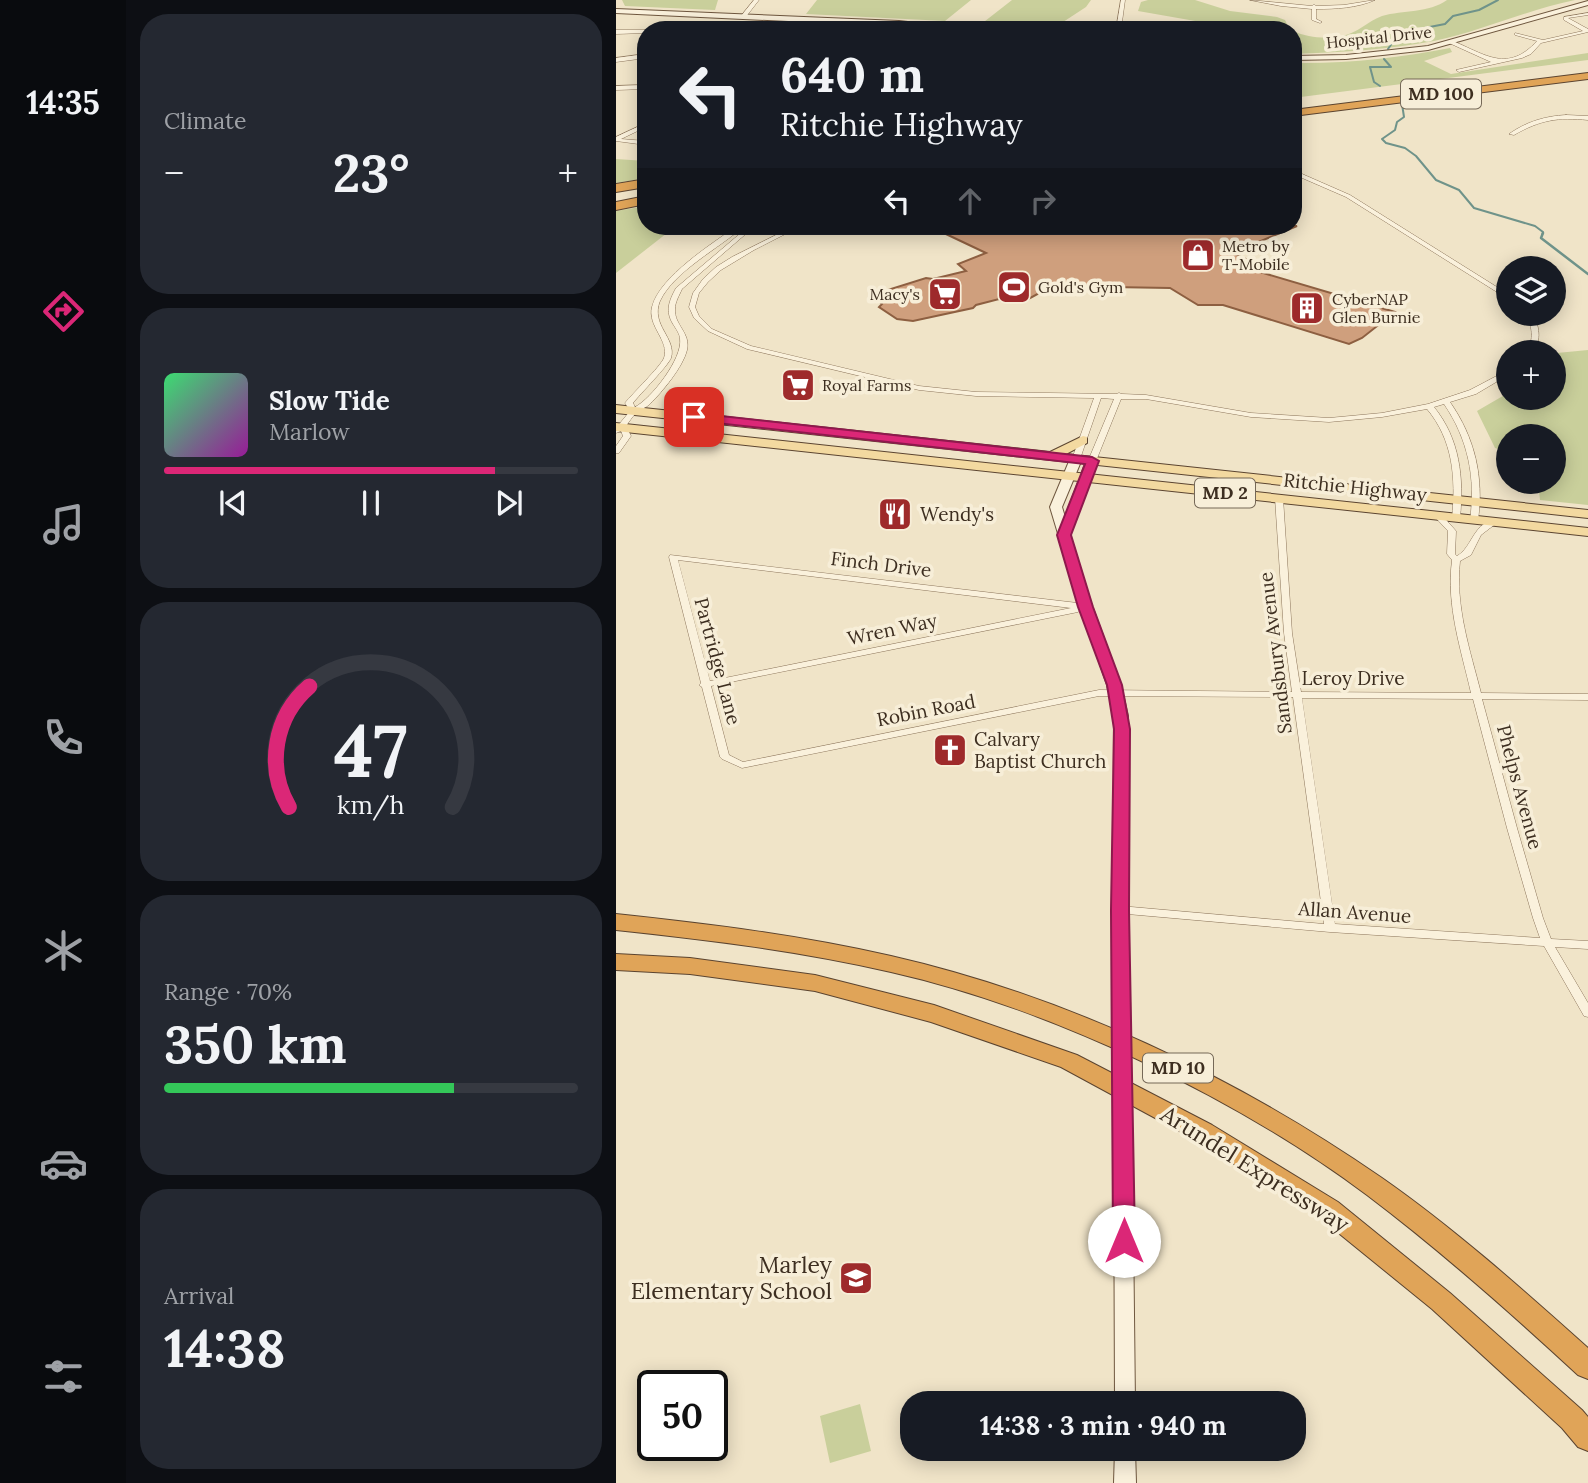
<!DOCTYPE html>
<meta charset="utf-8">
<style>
body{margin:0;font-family:Lora,serif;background:#242831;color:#f1f3f6;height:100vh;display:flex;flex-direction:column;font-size:26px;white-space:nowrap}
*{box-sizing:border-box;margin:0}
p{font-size:23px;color:#9ea1a6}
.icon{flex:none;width:38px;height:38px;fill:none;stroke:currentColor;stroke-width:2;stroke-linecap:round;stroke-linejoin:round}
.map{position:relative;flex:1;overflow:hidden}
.side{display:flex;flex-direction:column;gap:14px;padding:14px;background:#0d0f14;width:490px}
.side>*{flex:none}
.hud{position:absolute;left:21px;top:21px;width:665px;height:214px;border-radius:28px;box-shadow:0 4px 18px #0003;background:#171b24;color:#f1f3f6;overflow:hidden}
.buttons{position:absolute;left:880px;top:256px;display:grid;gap:14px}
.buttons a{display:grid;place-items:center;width:70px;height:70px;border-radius:50%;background:#171b24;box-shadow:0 4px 18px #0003;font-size:35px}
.speed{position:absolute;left:21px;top:1370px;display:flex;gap:14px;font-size:35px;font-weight:700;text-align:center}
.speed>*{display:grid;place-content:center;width:91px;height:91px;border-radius:50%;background:#171b24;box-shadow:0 4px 18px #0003;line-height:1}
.speed .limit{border:4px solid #111;border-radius:10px;background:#fff;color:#111}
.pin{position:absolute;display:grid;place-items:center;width:60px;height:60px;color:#fff;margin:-30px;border-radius:14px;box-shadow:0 4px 10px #0006}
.me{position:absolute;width:77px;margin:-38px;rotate:0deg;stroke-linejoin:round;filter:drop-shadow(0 0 5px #0008)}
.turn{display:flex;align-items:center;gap:24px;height:147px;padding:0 28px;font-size:32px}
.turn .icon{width:91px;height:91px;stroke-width:2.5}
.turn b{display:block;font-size:49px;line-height:60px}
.lanes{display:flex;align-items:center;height:66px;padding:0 28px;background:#0003;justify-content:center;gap:35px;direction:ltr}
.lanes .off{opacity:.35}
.big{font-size:52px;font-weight:700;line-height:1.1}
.side .card{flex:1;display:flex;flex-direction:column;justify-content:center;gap:10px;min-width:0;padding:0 24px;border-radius:28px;background:#242831}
.side .dial{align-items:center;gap:0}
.dial svg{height:182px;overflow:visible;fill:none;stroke:#363941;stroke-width:7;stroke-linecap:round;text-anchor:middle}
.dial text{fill:#f1f3f6;stroke:none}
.song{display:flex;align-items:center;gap:21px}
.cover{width:84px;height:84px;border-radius:10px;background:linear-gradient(135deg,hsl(140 70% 55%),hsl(300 70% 35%))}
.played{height:7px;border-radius:4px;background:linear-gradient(90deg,#db2777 80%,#363941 80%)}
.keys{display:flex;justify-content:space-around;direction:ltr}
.heat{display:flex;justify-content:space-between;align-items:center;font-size:38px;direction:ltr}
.charge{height:10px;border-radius:5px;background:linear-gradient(90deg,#34c759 70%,#363941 0)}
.trip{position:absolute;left:284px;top:1391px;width:406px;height:70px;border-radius:28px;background:#171b24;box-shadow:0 4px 18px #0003;font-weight:700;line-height:70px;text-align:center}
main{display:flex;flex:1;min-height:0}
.tabs{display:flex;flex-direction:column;width:126px;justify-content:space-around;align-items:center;background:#090b0e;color:#9ea1a6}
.tabs .icon{width:49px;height:49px}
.tabs .current{color:#db2777}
.tabs b{font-size:32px;color:#f1f3f6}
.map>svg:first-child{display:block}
.green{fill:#c9cf9b}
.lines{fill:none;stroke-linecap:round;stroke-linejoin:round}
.stream-far1{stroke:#6f938a;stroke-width:2}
.stream{stroke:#6f938a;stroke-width:2.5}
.building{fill:#cf9f7d;stroke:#8d5f41;stroke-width:2}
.street-casing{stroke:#8d765c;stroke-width:1}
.secondary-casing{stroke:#6f573f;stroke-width:2}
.primary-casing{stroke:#5b4430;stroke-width:2}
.highway-casing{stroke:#5b4430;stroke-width:2}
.street{fill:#faf1dc;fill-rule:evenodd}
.secondary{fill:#faf1dc;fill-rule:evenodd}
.primary{fill:#f3d9a0;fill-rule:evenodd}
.highway{fill:#e0a458;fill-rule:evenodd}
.secondary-bridge-casing{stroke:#6f573f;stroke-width:20;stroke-linecap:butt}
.secondary-bridge{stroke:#faf1dc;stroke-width:18}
.route{fill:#db2777;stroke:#8e194d;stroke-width:2}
.labels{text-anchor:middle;stroke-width:7;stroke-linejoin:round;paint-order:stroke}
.far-street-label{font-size:16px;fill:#3d2e20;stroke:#f7eed8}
.far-poi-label{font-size:16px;fill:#3d2e20;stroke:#f7eed8;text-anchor:start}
.shield{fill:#f7eed8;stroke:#756857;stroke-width:2}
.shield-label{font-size:18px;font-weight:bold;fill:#3d2e20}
.street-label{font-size:19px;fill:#3d2e20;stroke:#f7eed8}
.poi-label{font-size:19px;fill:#3d2e20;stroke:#f7eed8;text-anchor:start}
.near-street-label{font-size:23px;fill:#3d2e20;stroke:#f7eed8}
.near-poi-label{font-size:23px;fill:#3d2e20;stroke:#f7eed8;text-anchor:end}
</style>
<main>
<nav class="tabs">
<b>14:35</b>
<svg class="icon current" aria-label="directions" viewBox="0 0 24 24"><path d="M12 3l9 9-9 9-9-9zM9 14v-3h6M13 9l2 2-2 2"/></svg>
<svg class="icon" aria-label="music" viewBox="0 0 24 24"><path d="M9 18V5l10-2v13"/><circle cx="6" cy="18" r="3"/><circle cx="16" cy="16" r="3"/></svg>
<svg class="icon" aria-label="phone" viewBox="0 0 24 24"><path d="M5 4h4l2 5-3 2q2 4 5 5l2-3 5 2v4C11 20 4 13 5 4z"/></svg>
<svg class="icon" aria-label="climate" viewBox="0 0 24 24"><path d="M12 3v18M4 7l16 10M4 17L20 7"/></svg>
<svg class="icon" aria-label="car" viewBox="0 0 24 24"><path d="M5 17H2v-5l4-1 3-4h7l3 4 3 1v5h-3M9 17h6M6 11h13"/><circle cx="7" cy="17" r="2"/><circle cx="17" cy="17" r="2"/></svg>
<svg class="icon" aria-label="filters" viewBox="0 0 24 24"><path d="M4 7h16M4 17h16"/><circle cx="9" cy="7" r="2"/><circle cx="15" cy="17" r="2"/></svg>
</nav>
<section class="side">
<div class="card"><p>Climate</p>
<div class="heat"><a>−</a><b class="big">23°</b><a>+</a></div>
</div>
<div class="card">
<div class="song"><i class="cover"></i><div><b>Slow Tide</b><p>Marlow</p></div></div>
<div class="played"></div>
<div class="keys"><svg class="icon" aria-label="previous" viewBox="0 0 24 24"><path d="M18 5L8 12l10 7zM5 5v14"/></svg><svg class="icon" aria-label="pause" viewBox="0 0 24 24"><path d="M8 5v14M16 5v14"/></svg><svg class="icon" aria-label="next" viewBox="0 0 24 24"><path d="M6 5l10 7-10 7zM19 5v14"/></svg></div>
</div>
<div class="card dial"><svg viewBox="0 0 100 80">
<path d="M14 69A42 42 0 1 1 86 69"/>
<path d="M14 69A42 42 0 0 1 23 16" stroke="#db2777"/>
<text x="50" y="56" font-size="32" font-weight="700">47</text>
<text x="50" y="72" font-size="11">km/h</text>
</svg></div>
<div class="card"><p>Range · 70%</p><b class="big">350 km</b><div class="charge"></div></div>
<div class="card"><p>Arrival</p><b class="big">14:38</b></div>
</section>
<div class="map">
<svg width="972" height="1483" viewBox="0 0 972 1483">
<rect width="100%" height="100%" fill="#f0e4c8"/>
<!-- green -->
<path class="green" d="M6,0H102L99,10L9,6Z
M201,0H355L329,21L190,14Z
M396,0H475L470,7L441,26L453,30H405L364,25Z
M532,0H579L614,11L661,17L669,20L674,30H598L602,25L522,11L525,2Z
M831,0H959C910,10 866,31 818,41C771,50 724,52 677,54V31C692,38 711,39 726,36C742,33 752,21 766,16C787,10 813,13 831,0Z
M93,21L150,22L143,30H89Z
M834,48L836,52L808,61L835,74L972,53V60L677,98V63C730,64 783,58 834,48Z
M0,159L30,161V178L0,183Z
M30,206V226H60L0,273V211Z
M972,350V505L924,500L922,481H938V436H892V452L879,448L861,411L892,393V397H938V356L941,353Z
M244,1404L255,1451L214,1463L204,1416Z"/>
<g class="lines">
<!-- stream-far1 -->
<path class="stream-far1" d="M772,49L783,33L829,24L837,16L863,10L882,0
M764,86L758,82L754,67H775L768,59
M786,104L788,117L781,122L779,130L766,139L770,143L789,148L800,156L820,180L843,190L858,208L919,226L927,232L926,235"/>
<!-- stream -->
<path class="stream" d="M927,233L925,238L972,274"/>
</g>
<!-- building -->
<path class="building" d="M313,226H681L616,253L653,269L647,273L779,312L746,338L733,344L607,305H582L554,288L436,286L407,302L386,301L383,299L360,305L357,308L297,321L281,319L263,307L266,304L260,298L265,292L310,278L317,279L350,271L342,264L370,253Z
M279,503L291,504L281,523L268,521Z"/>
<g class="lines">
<!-- street casing -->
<g class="street-casing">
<path id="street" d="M138,0H143L129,18H125V16Z
M505,0H509L506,22L564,30H547L501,24Z
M634,0L696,6L698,4L700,6L728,5L759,0C741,8 720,9 700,9V19L706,22L704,23L696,20V9L665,6Z
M972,13V15L952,18L972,29V32L925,43L915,54L906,58L843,72L840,70L875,62L833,43V41H837C870,55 892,73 921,41L899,35V33L927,40L967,31L948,20V17Z
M176,27H180V30H175Z
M0,30H31L30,33L0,34Z
M30,54V58L0,62V58Z
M30,85V89L0,90V86Z
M950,115L972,116V120C942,117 924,120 898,135L893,134C910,122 929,116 950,115Z
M30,123V127L5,139L30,141V145L0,141V137Z
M677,170L734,195L892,294V299L730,197L677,174Z
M121,226H128C104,248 58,271 44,301C34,325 61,338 55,358C52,366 24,394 17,403L19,407C35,399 67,358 64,339C64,334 60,329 57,324C49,311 53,301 60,288L133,226H139L66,289C63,296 59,302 59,309C58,325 75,333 71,350C67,367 46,392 34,404C30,408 24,409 20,413C16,417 13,422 10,426L15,436L3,453H0V446L7,436L5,431L0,433V428L14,411L9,403C17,393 44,367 48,358C54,341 31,326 36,307C43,277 97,243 121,226Z
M178,226H185L138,250L105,270L92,282L83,293L79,307L83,316L96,329L135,346L303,386L360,392L500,394L503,393L506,394L530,395L635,413L713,418L766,413L812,404L854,390L892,370V375L860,394L834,402C859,438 868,477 862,520L858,522L854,520C860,478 852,439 828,404L818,407C844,439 848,478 844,518L840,520L836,518C840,478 837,440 811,409L766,417L713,422L635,417L530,399H505L480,461L476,463L472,461L498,399L485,398L464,459L460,461L456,459L478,398L360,396L303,390L131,349L92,331L78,318L73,307L77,293L87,279L100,267L116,257Z
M910,313H917C923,327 926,339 917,352H910C919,339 916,327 910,313Z
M660,496H663L667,498L676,633L685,692L855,693C845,649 830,606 836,560L831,554L832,531L818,516L819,514H825L840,531L839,554L841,556C857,547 857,521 881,520L882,522L865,535L855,555L844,561C839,606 854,650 865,693L972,694V700L866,699L901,828L927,918L935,939L972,941V949L939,947L972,1003V1017L968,1016L928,946L714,932L500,913L499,910L500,907L504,906L708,924L677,697L483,696L126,768L106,759L104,757L86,687L83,685L85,683L53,557L54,555L470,604L474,607L473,609H466L462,612L95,686L113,755L127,762L483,690L676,692L668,633L659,498ZM62,560L455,608L94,681ZM686,698L857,699L891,828L917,918L924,938L719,924Z"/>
</g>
<!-- secondary casing -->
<g class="secondary-casing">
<path id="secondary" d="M972,1V5L812,50L730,59L677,60V56L730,55L812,46Z
M0,9L283,21L363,30L0,13Z
M460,456L466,459L446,507L449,517L470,461L472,459H480L482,461L454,534L474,600L505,685L512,716L513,1000L511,1004L505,1006L499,1004L497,1000L498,716L491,685L462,600L434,507L454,459Z
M507,1129L513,1131L516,1136L519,1404H499L498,1136L501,1131Z
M499,1449H519L520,1483H498Z"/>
</g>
<!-- primary casing -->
<g class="primary-casing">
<path id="primary" d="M0,405L434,452L467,436L471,437V443L450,454L972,510V518L0,413Z
M0,423L972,528V536L0,431Z"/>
</g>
<!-- highway casing -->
<g class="highway-casing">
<path id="highway" d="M972,73V79L677,116V110Z
M30,179V187L0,192V184Z
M30,196V204L0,210V202Z
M0,914C93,924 184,935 275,956C450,996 618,1076 766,1178C839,1229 906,1289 972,1348V1379L962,1375C894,1312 825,1251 751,1195C620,1097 434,1008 275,972C184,951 93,940 0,930Z
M0,954L74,958L199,975L318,1005L461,1055L596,1125L722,1202L834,1293L966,1410L972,1417V1451L962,1447L946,1428L816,1309L704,1218L578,1139L445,1067L315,1022L199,991L74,974L0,970Z"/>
</g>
<!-- street -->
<use href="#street" class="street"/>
<!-- secondary -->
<use href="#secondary" class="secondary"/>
<!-- primary -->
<use href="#primary" class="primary"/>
<!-- highway -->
<use href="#highway" class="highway"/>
<!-- secondary-bridge casing -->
<g class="secondary-bridge-casing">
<path id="secondary-bridge" d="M505,1000L507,1136"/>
</g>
<!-- secondary-bridge -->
<use href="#secondary-bridge" class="secondary-bridge"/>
</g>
<!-- route -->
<path class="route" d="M78,413L476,457L483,461L455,535L477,607L506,685L514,729L513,910L519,1241L515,1247L508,1250L500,1247L497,1241L495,910L498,729L491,685L462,607L441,535L469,464L73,420V415Z"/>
<!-- icons -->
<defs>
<g id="shop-square" transform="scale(1.75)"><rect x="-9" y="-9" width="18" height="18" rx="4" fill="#9e2a2b" stroke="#f7eed8"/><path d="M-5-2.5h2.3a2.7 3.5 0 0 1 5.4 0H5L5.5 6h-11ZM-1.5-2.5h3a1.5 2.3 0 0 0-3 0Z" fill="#fff"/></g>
<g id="stadium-square" transform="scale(1.75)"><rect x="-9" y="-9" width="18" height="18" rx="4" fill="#9e2a2b" stroke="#f7eed8"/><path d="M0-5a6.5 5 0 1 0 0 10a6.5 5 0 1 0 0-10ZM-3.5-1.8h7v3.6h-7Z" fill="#fff"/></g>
<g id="supermarket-square" transform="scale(1.75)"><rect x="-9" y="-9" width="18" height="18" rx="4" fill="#9e2a2b" stroke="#f7eed8"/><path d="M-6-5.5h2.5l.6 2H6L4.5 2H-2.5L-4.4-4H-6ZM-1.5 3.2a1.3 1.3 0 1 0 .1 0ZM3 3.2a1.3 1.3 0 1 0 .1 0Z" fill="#fff"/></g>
<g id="building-square" transform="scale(1.75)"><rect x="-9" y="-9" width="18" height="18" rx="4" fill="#9e2a2b" stroke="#f7eed8"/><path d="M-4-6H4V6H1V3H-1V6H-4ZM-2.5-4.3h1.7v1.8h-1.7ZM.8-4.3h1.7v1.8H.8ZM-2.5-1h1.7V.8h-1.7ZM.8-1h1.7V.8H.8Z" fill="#fff"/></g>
<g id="restaurant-square" transform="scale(1.75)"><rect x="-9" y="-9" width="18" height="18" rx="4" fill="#9e2a2b" stroke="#f7eed8"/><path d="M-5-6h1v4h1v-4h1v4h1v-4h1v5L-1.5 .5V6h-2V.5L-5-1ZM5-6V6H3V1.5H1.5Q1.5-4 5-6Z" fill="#fff"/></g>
<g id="church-square" transform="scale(1.75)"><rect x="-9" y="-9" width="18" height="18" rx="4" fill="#9e2a2b" stroke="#f7eed8"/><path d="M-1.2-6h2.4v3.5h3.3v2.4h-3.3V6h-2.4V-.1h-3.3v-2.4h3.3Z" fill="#fff"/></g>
<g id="school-square" transform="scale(1.75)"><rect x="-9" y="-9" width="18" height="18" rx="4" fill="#9e2a2b" stroke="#f7eed8"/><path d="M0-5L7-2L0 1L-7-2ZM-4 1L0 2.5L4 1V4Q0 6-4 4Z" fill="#fff"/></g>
</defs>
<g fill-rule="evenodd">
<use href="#shop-square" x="582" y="255"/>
<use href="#stadium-square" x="398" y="287"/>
<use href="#supermarket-square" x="329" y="294"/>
<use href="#building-square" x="691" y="308"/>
<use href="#supermarket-square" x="182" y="385"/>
<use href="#restaurant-square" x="279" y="514"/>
<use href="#church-square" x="334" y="750"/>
<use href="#school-square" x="240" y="1278"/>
</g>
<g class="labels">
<!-- far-street labels -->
<g class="far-street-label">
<text transform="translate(763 37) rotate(-6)" y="6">Hospital Drive</text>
</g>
<!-- far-poi labels -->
<g class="far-poi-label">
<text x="606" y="252">Metro by<tspan x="606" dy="18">T-Mobile</tspan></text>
<text x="422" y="293">Gold's Gym</text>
<text x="304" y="300" text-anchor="end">Macy's</text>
<text x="716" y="305">CyberNAP<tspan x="716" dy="18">Glen Burnie</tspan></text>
<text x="206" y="391">Royal Farms</text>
</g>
<!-- shield labels -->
<g class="shield">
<rect x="785" y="79.5" width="80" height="29" rx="5"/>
<rect x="579" y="478.5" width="60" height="29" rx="5"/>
<rect x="527" y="1053.5" width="70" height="29" rx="5"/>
</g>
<g class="shield-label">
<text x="825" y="100">MD 100</text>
<text x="609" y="499">MD 2</text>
<text x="562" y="1074">MD 10</text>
</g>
<!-- street labels -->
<g class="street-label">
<text transform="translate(739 487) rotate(6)" y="7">Ritchie Highway</text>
<text transform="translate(265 564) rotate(7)" y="7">Finch Drive</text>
<text transform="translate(276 629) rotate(-12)" y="7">Wren Way</text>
<text transform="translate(659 653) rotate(-97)" y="7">Sandsbury Avenue</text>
<text transform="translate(102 661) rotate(75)" y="7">Partridge Lane</text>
<text x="737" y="685">Leroy Drive</text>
<text transform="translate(310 710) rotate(-11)" y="7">Robin Road</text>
<text transform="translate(904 787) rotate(75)" y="7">Phelps Avenue</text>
<text transform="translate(739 912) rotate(4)" y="7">Allan Avenue</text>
</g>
<!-- poi labels -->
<g class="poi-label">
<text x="304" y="521">Wendy's</text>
<text x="358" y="746">Calvary<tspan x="358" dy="22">Baptist Church</tspan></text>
</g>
<!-- near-street labels -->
<g class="near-street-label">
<text transform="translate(639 1169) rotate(32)" y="8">Arundel Expressway</text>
</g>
<!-- near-poi labels -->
<g class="near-poi-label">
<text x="216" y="1273">Marley<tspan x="216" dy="26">Elementary School</tspan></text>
</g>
</g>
</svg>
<div class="buttons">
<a><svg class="icon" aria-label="layers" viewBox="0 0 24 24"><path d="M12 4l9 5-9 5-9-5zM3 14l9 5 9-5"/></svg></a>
<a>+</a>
<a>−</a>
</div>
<div class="speed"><div class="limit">50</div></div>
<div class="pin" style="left:78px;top:417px;background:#d93025"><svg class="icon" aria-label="arrive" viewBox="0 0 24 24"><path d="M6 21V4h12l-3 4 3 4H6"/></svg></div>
<svg class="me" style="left:508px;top:1241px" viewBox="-20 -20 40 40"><circle r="19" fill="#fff"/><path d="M0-13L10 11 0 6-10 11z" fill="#db2777"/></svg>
<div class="trip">14:38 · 3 min · 940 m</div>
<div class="hud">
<div class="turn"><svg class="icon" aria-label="left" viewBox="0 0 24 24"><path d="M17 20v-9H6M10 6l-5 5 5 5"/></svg><div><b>640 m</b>Ritchie Highway</div></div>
<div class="lanes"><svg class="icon" aria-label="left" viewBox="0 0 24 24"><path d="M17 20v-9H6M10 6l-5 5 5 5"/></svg><svg class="icon off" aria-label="ahead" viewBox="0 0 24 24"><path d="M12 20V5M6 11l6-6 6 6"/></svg><svg class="icon off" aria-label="right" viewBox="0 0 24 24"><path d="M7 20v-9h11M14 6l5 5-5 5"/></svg></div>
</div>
</div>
</main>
